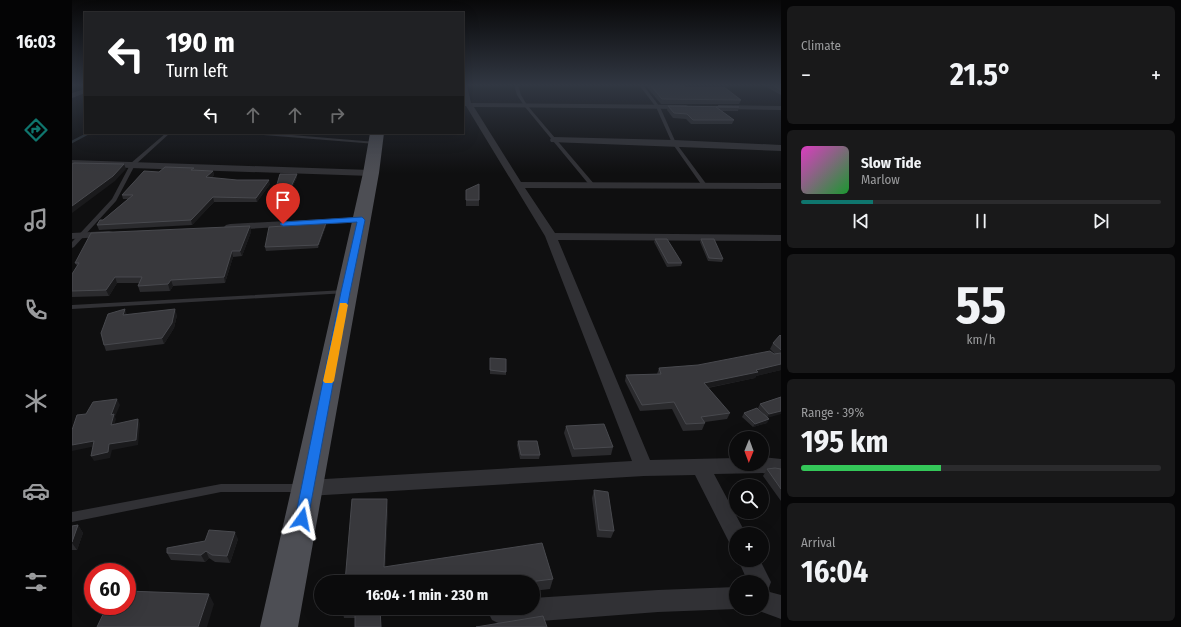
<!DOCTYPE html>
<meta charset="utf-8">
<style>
body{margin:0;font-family:"Fira Sans Condensed",sans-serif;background:#19191a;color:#f1f3f6;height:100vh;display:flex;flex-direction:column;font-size:15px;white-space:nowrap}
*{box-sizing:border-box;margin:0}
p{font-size:13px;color:#9a9b9d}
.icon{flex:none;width:22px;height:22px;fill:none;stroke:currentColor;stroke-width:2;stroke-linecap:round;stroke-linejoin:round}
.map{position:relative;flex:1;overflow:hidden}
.panel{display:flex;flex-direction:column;gap:6px;padding:6px;background:#060607;width:400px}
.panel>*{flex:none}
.guide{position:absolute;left:12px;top:12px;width:380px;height:122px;border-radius:0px;box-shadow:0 4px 16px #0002,0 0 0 1px #2b2b2d;background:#202124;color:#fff;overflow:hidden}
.needle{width:26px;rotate:181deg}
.controls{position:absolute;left:657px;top:431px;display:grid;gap:8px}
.controls a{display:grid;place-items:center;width:40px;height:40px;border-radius:50%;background:#0b0b0c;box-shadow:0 4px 16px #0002,0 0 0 1px #2b2b2d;font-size:20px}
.speed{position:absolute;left:12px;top:563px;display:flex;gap:8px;font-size:20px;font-weight:700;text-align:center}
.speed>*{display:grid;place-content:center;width:52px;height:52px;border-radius:50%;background:#0b0b0c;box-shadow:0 4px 16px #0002,0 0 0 1px #2b2b2d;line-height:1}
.speed .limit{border:6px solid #d22;background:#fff;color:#111}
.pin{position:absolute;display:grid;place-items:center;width:34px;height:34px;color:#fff;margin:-41px -17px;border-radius:50% 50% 50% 0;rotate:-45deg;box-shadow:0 0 4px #0007}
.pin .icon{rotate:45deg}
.me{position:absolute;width:44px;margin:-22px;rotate:12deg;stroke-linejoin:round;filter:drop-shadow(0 0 3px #0008)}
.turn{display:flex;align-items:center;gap:14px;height:84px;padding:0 16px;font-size:18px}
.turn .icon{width:52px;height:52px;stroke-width:2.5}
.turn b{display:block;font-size:28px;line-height:34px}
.lanes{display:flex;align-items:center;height:38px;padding:0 16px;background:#0003;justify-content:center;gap:20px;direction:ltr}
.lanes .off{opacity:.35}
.big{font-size:30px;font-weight:700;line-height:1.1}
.panel .widget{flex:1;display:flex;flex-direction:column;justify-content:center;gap:6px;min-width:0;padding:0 14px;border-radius:6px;background:#19191a}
.panel .dial{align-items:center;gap:0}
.dial b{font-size:52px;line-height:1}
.song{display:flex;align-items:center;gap:12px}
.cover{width:48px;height:48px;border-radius:6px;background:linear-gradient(135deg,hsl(310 70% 55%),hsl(130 70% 35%))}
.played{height:4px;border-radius:2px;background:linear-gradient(90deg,#0f766e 20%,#2b2b2d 20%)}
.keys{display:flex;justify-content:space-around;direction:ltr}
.heat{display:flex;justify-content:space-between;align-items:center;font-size:22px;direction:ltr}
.charge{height:6px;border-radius:3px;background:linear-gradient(90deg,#34c759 39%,#2b2b2d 0)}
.trip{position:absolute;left:242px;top:575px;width:226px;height:40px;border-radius:20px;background:#0b0b0c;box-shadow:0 4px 16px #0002,0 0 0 1px #2b2b2d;font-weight:700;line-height:40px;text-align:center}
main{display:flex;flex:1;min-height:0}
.tab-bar{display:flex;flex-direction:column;width:72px;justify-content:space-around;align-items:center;background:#040405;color:#9a9b9d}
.tab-bar .icon{width:28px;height:28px}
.tab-bar .active{color:#0f766e}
.tab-bar b{font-size:18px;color:#f1f3f6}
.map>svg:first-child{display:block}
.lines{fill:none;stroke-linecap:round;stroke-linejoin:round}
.stream{stroke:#272d33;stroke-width:2.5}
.lane{fill:#313135;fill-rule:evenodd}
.street{fill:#313135;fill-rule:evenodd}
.primary{fill:#4d4e54;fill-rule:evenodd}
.wall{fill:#2b2b2e}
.shaded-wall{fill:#1a1a1c}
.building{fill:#38383c;stroke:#48494e}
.route{fill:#1a73e8;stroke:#114b97}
.slow{fill:#f59e0b}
</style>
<main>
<nav class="tab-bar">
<b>16:03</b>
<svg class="icon active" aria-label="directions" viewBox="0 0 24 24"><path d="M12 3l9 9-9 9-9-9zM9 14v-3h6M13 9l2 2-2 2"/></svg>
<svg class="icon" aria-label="music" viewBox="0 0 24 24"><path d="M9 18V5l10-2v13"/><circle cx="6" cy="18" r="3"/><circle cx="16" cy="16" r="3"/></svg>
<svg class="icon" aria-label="phone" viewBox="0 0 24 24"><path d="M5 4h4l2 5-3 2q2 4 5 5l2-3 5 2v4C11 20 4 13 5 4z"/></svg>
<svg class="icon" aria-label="climate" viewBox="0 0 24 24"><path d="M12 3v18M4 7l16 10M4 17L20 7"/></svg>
<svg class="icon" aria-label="car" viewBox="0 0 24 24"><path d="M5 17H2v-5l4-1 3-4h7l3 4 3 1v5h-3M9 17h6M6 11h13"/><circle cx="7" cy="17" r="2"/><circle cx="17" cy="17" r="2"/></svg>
<svg class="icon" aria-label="filters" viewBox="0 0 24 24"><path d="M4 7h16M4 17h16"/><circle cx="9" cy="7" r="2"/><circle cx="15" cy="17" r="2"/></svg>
</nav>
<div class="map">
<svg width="709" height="627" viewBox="0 0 709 627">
<rect width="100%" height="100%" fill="#0f0f10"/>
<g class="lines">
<!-- stream -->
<path class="stream" d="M0,142L17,133"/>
<!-- lane -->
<path class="lane" d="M442,85H446L449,95L455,105L523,185V187H519L453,107L445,95Z
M567,85H571L588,107L604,143L635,185V187H631L600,143L584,107Z
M94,133H98L63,165L44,201L2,247L0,248V242L40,199L59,163Z
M178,133H196L304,142L306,143L304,144L180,134Z
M273,290L276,292L275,293L0,309V305Z
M149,484H228L231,485L233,488L231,491L228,492H149L0,522V512Z"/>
<!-- street -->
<path class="street" d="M391,85H395L399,103L614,105L618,107L614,109L402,107L449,182L709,183V189L453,188L483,233L709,235V241L486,240L578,460L664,458V464H690V457L709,459V475L699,473L642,474L674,534H664V545L657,542L623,475L572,476L236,496L229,494L226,488L229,482L236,480L560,461L473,236L394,106H391Z
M13,89V93L0,98V93Z
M646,105L709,106V110L649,109H646Z
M482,137L602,140L709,145V151L479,142L478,140L479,138Z
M0,160L299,170L304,173L299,176L0,166Z
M289,217L295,220L293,222L158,230L154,229L152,227L154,225L158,224Z
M37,231L41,232L43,234L41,236L0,239V233Z
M666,560H688L699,582L696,590L694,591L709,595V619L682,609L681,608H690V582H676Z
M664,587V608H667L664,609L586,612L428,624L420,620L416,612L418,608H461V598L586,590Z"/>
<!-- primary -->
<path class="primary" d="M298,133H312L307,173L226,627H188L291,173Z"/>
</g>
<!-- wall -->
<path class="wall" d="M573,85H611L612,87L669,100L667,104H589Z
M691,85H709V95Z
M596,106L667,107L666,111H650L662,120L660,124H619L614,119L601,118L595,110Z
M122,168V170L141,171L142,175L139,178L198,184L185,202H142L120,225L27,230L25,225L56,199H51L50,195L87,172Z
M225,174V177L217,194H204L203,191Z
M394,190L407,200V206H394Z
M254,223V226L246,248L194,251L193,247Z
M178,226L179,232L170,256L161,257L153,283L101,286L98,291L68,292L66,286L67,283H45L37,296L0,297V274L5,266L3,263Z
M583,239L610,263L609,266L595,267L582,242Z
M629,239L651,259L650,262L636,261L628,242Z
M55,315H105L102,328L92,344L34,351L32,345Z
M709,336V370L684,376L683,378L636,388L658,413L655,419L633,422V423L630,430L611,431L600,409L568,411L553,381L554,375L585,374L587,368L626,365L703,354L698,349L701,343Z
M418,361L434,372V375L418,374Z
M709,397L696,418L695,423L681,427L670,417L672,413L692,414L686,408L688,404Z
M494,426L541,447L539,455L500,457L492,433Z
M446,441L468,455L467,459H448L445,445Z
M695,469H709V501L691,476Z
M522,490L542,531L539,538L525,537L520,498Z
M316,509L313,567L481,579L478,589L461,591V582H273Z
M6,525L11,533L5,550H0V526Z
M166,539L158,563L143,562L137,558L133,562L99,560L95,553Z
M270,608H346L309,613V627H283V618H272Z"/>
<!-- shaded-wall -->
<path class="shaded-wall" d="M52,164L54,169L43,181L0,213V206Z
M141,171L142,175L135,182L134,177Z
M225,174V177L217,194V191Z
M197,180L198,184L185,202L184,198Z
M141,197L142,202L120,225L119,220Z
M254,223V226L246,248V245Z
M178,226L179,232L170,256L168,251Z
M160,251L161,257L153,283L152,277Z
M43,277L45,283L37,296L34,290Z
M99,280L101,286L98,291L96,284Z
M53,309L55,315H51Z
M103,309L105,315L102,328L92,344L90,338Z
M709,364V370L684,376L683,378L629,389L632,383Z
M45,399L48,405L43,417L44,419L41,430L39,425V415Z
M709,411V414L695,418L697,414Z
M66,419L68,424L66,445L40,450L38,458L22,461L19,456L37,444Z
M697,419L695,423L681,427L683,424Z
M22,441L24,446L0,451V445Z
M315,499L316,509L313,577L312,567Z
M6,525L11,533L5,550L0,543Z
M163,532L166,539L158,563L155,556Z
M134,551L137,558L133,562L129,555Z
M137,594L142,604L135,627H126Z"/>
<!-- building -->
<path class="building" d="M578,85H611L612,87H652L669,100L590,99Z
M700,85H709V90Z
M596,106L667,107H644L662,120H621L615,114L602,113Z
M2,163L52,164L41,176L0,206V164Z
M93,167L122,168L119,170L141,171L134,177L165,180H197L184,198L141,197L119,220L25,225L28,220H31L61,195H50L72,171L87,172Z
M208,174H225L217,191H203Z
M407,184V200H394V190Z
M254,223L246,245L193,247L197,227Z
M178,226L168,251H160L152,277L99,280L96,284L66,286L70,277H43L34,290L0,291V274L7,263H3L19,233Z
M583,239H595L610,263H596Z
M629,239H642L651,259L637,258Z
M53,309L51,315L103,309L100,323L90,338L32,345L29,333L36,314Z
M708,335L709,336V350L701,343Z
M698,351L702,354L709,353V364L684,370L686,372L632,383L658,413L629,417L633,423L614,424L602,402L570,405L554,375L589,374L587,368L626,365Z
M418,358L434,359V372L418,370Z
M709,397V411L697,414L688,404Z
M45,399L39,415L42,414L39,425L66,419L64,440L37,444L36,452L19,456L22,441L0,445V430L5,415L14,414L21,402Z
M685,408L697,419L683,424L672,413Z
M532,424L541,447L502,449L494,426Z
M446,441H465L468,455H449Z
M703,468L709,469V489L695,469Z
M522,490L536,492L542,531L527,530Z
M280,499H315L312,567L470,543L481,579L457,582H273Z
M6,525L0,542V526Z
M137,530L163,532L155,556L140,555L134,551L129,555L95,553V548L133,541Z
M55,591L137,594L126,627H25L35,606H55Z
M270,608H308L309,627H283V608L270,609Z
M471,616L475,627H404Z"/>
<!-- sky -->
<linearGradient id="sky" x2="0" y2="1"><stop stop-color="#080809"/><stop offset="0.49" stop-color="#313742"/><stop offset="1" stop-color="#313742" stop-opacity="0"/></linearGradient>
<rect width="709" height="173" fill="url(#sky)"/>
<!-- route -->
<path class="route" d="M290,217L293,220L278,292L236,519L234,523L230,525L225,523L223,519L269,292L285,222L211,226L208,224L211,222Z"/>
<!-- slow -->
<path class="slow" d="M268,303H274L276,305L262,381L260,383H253L251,381Z"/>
</svg>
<div class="controls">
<a><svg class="needle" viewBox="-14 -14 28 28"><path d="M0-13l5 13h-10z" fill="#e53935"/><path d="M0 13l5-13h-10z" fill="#9a9b9d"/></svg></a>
<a><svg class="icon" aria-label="search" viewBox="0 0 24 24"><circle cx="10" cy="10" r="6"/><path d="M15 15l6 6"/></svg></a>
<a>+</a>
<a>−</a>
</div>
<div class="speed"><div class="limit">60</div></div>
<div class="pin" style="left:211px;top:224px;background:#d93025"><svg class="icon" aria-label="arrive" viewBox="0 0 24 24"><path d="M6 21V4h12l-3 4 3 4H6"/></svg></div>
<svg class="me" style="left:230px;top:519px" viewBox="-20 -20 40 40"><path d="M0-17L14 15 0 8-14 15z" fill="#1a73e8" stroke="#fff" stroke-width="4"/></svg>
<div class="trip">16:04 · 1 min · 230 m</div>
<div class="guide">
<div class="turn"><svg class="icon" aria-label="left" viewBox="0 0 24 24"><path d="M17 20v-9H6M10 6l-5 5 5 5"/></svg><div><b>190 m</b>Turn left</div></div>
<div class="lanes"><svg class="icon" aria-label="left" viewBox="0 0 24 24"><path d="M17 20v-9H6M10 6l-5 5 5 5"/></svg><svg class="icon off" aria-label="ahead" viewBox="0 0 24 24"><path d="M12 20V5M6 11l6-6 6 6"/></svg><svg class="icon off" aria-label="ahead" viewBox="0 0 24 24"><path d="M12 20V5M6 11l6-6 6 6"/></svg><svg class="icon off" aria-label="right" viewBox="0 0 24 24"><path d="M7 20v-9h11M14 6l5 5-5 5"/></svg></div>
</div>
</div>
<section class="panel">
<div class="widget"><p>Climate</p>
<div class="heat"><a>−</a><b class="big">21.5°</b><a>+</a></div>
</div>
<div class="widget">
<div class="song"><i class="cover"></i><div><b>Slow Tide</b><p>Marlow</p></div></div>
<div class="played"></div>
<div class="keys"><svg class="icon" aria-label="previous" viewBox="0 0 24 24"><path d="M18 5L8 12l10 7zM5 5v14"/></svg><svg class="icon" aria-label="pause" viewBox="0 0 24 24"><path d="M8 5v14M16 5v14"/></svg><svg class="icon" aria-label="next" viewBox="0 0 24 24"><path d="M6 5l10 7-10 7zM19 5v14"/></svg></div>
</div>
<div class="widget dial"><b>55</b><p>km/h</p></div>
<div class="widget"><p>Range · 39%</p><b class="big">195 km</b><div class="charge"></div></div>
<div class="widget"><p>Arrival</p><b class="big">16:04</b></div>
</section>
</main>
